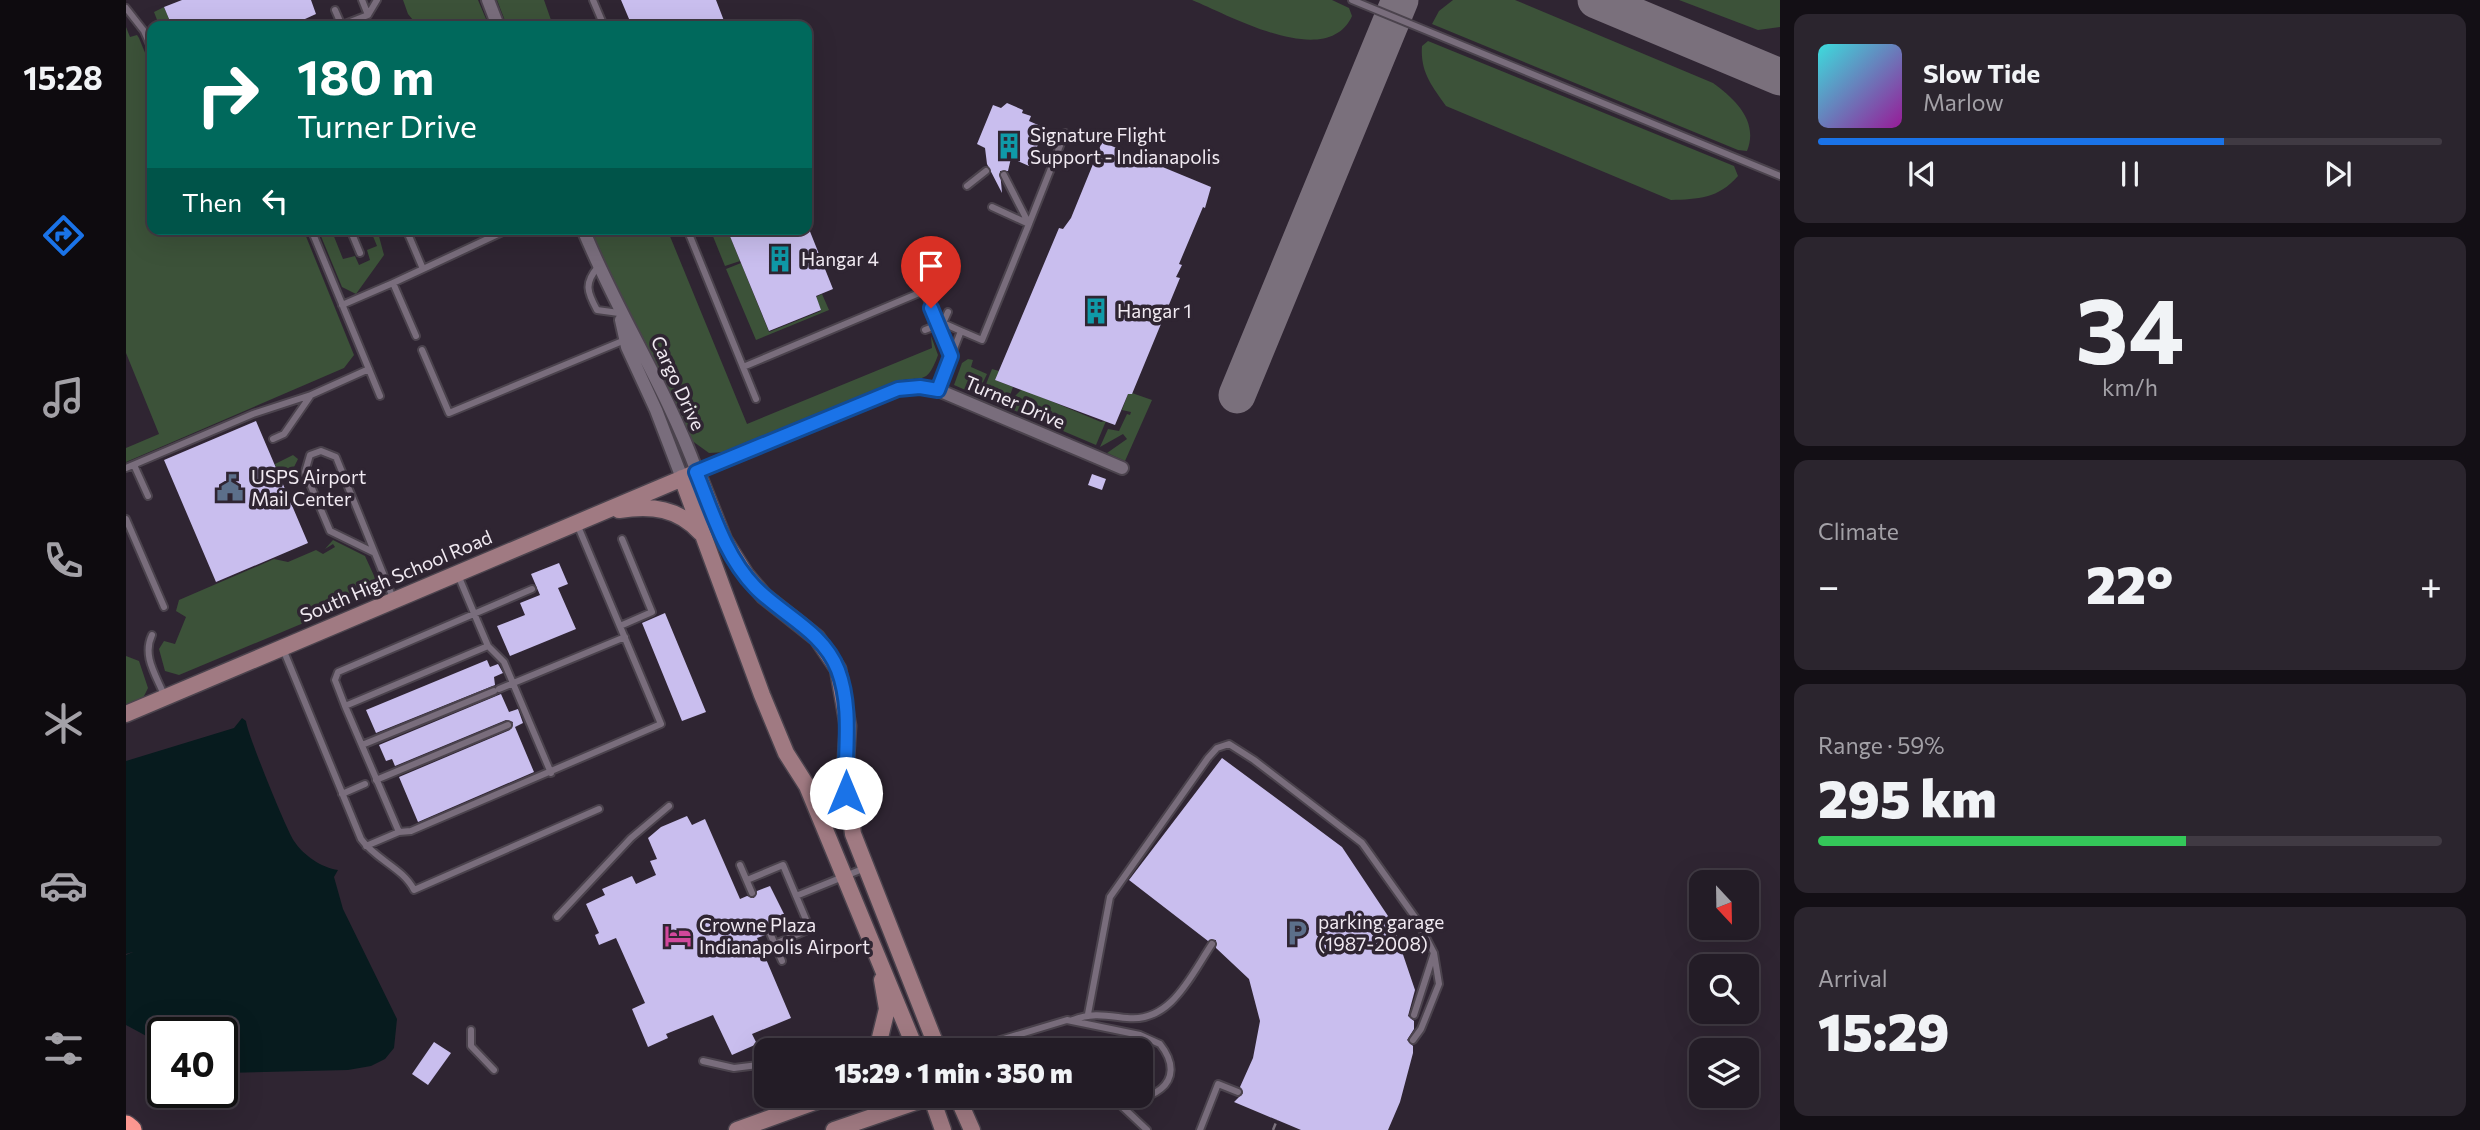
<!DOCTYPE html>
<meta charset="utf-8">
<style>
body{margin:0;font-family:Commissioner,sans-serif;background:#2b252e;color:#f1f3f6;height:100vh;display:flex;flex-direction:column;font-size:26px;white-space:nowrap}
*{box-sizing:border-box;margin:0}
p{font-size:23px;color:#a3a1a7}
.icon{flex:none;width:38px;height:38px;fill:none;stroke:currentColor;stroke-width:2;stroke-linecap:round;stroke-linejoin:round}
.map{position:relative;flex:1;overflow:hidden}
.panel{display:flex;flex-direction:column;gap:14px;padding:14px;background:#130f15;width:700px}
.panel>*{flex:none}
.banner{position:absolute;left:21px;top:21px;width:665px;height:214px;border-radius:14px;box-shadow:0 7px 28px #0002,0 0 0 2px #403a43;background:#00695c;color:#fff;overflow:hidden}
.needle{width:46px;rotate:158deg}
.buttons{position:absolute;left:1563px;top:870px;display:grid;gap:14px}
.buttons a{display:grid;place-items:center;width:70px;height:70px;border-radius:14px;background:#231c26;box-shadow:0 7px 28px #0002,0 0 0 2px #403a43;font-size:35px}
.speed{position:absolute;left:21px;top:1017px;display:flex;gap:14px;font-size:35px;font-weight:700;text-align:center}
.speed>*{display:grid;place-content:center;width:91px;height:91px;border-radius:50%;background:#231c26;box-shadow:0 7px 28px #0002,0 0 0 2px #403a43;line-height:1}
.speed .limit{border:4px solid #111;border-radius:10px;background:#fff;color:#111}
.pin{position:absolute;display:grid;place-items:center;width:60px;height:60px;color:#fff;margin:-72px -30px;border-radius:50% 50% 50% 0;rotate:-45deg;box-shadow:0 0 7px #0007}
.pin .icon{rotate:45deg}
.me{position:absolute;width:77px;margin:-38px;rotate:0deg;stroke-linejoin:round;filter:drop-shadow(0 0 5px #0008)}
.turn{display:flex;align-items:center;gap:24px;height:147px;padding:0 35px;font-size:32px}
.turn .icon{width:91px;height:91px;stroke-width:2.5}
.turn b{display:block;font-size:49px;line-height:60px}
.then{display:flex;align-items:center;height:66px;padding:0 35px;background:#0003;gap:14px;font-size:26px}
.big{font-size:52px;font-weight:800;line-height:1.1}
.panel .tile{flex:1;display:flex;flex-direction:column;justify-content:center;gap:10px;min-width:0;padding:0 24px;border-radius:14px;background:#2b252e}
.panel .dial{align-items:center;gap:0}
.dial b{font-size:91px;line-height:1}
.song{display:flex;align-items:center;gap:21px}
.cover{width:84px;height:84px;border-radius:10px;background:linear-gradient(135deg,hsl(180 70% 55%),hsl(300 70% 35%))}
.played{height:7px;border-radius:4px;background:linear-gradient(90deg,#1a73e8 65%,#403a43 65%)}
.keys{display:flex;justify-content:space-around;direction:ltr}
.heat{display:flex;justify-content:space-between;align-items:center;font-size:38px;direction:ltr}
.charge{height:10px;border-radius:5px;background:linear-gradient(90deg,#34c759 59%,#403a43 0)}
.trip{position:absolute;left:628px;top:1038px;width:399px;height:70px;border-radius:14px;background:#231c26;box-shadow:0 7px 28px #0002,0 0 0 2px #403a43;font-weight:800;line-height:70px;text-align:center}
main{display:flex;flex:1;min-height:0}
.tab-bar{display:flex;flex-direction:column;width:126px;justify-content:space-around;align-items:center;background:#0e0b0f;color:#a3a1a7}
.tab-bar .icon{width:49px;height:49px}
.tab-bar .selected{color:#1a73e8}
.tab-bar b{font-size:32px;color:#f1f3f6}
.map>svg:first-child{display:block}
.green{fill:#3c5239}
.water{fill:#071b1e}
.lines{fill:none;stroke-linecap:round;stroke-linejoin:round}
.taxiway{stroke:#7a707c;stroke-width:37}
.building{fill:#c9beee}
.lane-casing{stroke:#4b434d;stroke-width:10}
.street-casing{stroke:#4b434d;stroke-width:16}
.secondary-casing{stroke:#4b434d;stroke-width:19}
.highway-casing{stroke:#4b434d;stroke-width:24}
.path{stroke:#7b727d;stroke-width:2.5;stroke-dasharray:7 3.5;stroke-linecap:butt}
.lane{stroke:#796d7c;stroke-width:6}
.street{stroke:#796d7c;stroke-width:12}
.secondary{stroke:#a07a82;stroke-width:16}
.highway{stroke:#fc9891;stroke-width:21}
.route-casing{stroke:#114b97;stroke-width:18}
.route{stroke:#1a73e8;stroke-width:12}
.labels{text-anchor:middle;stroke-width:7;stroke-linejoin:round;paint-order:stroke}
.poi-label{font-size:19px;fill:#f1eaf2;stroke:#2f2532;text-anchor:start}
.street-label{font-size:19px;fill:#f1eaf2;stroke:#2f2532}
</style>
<main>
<nav class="tab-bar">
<b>15:28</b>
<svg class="icon selected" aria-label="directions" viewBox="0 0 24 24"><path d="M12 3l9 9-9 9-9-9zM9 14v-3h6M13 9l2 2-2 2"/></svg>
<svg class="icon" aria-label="music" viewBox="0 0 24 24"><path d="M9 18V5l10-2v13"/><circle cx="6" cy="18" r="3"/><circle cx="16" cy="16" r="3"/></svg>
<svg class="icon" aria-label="phone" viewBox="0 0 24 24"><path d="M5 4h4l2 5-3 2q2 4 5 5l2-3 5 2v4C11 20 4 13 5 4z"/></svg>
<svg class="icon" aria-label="climate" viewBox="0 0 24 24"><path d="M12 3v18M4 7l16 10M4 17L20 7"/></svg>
<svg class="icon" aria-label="car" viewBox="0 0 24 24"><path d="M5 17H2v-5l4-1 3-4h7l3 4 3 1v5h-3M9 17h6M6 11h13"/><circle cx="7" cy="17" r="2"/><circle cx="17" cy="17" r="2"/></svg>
<svg class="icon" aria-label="filters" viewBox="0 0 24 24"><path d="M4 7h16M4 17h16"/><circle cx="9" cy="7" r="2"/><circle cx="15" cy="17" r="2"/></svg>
</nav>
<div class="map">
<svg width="1654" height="1130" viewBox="0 0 1654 1130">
<rect width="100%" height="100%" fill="#2f2532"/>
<!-- green -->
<path class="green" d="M277,0H352L363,26H292L282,14Z
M371,0H418L425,20L415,26H381Z
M1066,0H1206L1223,8L1226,16C1201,71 1103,15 1066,0Z
M1327,0H1389L1587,83C1609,99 1633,121 1621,151L1612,150L1306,24L1313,11Z
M1553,0H1654V27L1632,30Z
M38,7L46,26H30L33,25L28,12Z
M0,27L4,37L11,35L13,38L26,70V229H177L228,355L218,368L0,462V448L33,434L0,353Z
M1302,41L1608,166L1612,176C1592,199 1572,199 1545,200L1320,106C1306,86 1294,72 1296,46Z
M192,229H205L217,259L229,256L233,265L244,260L241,250L251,246L244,229H251L258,255L230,294L216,287Z
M465,229H541L621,424L806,348L805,336L812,355C800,388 796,374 768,382L600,452L583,453L565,440L539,381L485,278Z
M584,229H601L614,261L599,266Z
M615,263L643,332L695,311L690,297L696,294L703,310L630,340L600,269Z
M842,359L847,360L845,367L861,374L851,395L828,385L836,363Z
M866,369L873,371L869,380L887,387L880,407L855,397Z
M896,389L975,422L980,421L970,445L885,409L887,398Z
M1006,393L1026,400L999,461L981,453L1001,439L997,434L974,447L982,429L993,431L1001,414L1004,415L1005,412L996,410L1002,394Z
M167,455L172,459L166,471L152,473L149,464Z
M207,540L239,556L249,578L247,592L242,596L53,675L39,671L33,649L38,641L49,644L60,617L50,611L53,600L148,559L162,562L190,550L197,554L209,547L207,544L199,549Z
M0,656L13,661L22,688L17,698L0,706Z"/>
<!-- water -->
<path class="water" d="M116,718L120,721C121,733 160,829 168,841C177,855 196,868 212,870L208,877L217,909L271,1019L268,1048L259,1059L245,1066L222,1070L97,1073L96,1032H37V1045L0,1025V955L7,952L0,954V761L108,728Z"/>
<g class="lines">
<!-- taxiway -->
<path class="taxiway" d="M1470,0L1654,77
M1111,395L1274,0"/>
</g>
<!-- building -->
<path class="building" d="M56,0H185L190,14L179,19L182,26H46L38,7Z
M495,0H590L600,26H506Z
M881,103L897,110L896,113L905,116L903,121L919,128L903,166L885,158L882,171H874L876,193L861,164L859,148L851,144L867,105L875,108Z
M976,142L1085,187L1079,208L1077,207L1053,264L1056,265L1050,277L1054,278L1006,394H1002L989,425L869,380L933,228L937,229L945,218Z
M601,229H683L707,289L690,296L695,310L643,331Z
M130,421L182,543L90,582L38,460Z
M966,474L980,479L976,490L962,485Z
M433,563L442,584L432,588L450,629L384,656L371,626L399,615L394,603L414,595L405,574Z
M539,613L580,712L556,721L516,623Z
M361,660L364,667L372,664L377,673L368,677L369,685L250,733L240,710Z
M375,694L383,712L392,709L397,723L389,727L408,772L292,822L273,777L384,730L387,722L380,720L269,766L266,759L260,761L253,745Z
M1096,758L1216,847L1266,922L1289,990L1282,1016L1288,1021V1029L1281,1040L1287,1046V1053L1274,1102L1262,1130H1175L1108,1102L1117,1093L1114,1087L1127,1058L1134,1021L1123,979L1090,948V940L1082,941L1003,880Z
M561,816L566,825L579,819L614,899L621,896L628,898L631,891L644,886L663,924L649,930L641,928L639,935L631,938L665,1018L626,1034L631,1044L606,1055L587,1015L540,1034L542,1038L522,1047L506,1009L519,1003L490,938L473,945L469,935L473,933L460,904L479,895L476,889L506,876L510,884L530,875L524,861L531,859L522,838L535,827Z
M308,1042L325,1053L302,1085L286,1074Z"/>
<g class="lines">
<!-- lane casing -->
<g class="lane-casing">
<path id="lane" d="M236,0L242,15
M467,0L478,26
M1226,0L1654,176
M0,8L18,31L26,49
M209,10L216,26
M214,26L242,15L251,0
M878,175L903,224
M841,186L860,171
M903,224L939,133
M185,229L254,396
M224,229L234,253
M280,229L297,269
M561,229L630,399
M472,267C458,283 461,292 471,310L493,313
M267,283L383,229
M798,291L825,356
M216,305L267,283L290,336
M817,323L835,331
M799,330L817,323L822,312
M296,350L323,413L499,340
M617,367L798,291L805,277
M812,390L835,331L856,340L903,224L866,207
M147,439L158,434L185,395L243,369
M8,465L22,496
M0,468L127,414L185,395
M0,519L38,607
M247,552L204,531L179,472L184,455L195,451L210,457L267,598
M332,575C342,599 352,623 362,646L219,706L209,680L212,672L406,589
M494,626L526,612L496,539
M26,635C16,656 30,675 38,695
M362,646L378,662L425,773
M157,649L235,839C250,860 277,868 288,890L473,809
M373,689L499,637
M219,706L273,832L285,831L535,724L451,524
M236,745L368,691
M250,780L382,725
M216,794L239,784
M240,846L273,832
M614,865L626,893
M621,880L657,865L684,929L649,944
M670,896L739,868
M431,917L505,838L543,806
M644,933L656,961
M962,1014L984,897L1082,758L1091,748L1103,744L1128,760L1236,843L1291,920L1308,953L1313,984L1295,1029L1287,1040
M1288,1015L1308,953
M947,1020C966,1012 982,1016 1001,1018C1045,1023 1065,975 1086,944
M345,1030V1046L368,1070
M674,1050L691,1043
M841,1050L941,1020L1014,1035L1034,1044C1065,1083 1022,1107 985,1096
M577,1061L608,1068L640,1064
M986,1097L1021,1130
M1074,1130L1092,1084L1112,1092"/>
</g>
<!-- street casing -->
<g class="street-casing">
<path id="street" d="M362,0L372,26
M457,229C491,313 540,387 571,472L772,389L794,387L812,390L996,468
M495,320L501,347L530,410L556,478"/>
</g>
<!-- secondary casing -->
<g class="secondary-casing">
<path id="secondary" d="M556,478L636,695L660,753L681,786L790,1050
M493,510C526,505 552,508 575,533
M0,714L571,472L598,540L620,575L638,596L691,638L712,669L722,726L719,775L727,834L812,1050
M751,1050L761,1009L756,980
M805,1096L817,1130
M831,1096L846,1130
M611,1130L705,1096
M708,1130L807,1096"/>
</g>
<!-- highway casing -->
<g class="highway-casing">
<path id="highway" d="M0,1126L5,1130"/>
</g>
<!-- path -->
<path class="path" d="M1147,1130L1151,1120"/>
<!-- lane -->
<use href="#lane" class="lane"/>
<!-- street -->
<use href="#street" class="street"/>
<!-- secondary -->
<use href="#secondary" class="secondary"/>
<!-- highway -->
<use href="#highway" class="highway"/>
</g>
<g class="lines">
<!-- route casing -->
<g class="route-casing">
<path id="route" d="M720,793C718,751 727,710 712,670C697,631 656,615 629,587C599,556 586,511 570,472L772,389L794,387L812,390L825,356L805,308"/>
</g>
<!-- route -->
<use href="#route" class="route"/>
</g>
<!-- icons -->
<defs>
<g id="building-bare" transform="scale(2.1)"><path d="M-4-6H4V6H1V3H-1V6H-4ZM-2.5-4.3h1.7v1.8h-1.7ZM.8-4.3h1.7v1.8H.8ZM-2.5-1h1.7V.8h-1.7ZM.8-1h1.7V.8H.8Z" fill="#0f9aa8" stroke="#2f2532" stroke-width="2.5" paint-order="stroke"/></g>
<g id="civic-bare" transform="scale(2.1)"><path d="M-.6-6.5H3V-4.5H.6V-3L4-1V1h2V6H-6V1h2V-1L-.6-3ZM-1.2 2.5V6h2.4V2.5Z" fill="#5c6f8a" stroke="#2f2532" stroke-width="2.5" paint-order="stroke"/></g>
<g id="parking-bare" transform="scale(2.1)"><path d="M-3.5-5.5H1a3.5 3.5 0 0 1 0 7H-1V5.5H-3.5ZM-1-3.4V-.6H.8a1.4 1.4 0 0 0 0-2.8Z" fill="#5c6f8a" stroke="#2f2532" stroke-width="2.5" paint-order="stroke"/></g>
<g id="hotel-bare" transform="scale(2.1)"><path d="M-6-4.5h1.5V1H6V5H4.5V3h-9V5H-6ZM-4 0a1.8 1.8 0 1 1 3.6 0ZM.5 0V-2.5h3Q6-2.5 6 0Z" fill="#d1479c" stroke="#2f2532" stroke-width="2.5" paint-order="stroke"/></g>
</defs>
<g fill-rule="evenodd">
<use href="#building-bare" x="883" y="146"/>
<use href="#building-bare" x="654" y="259"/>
<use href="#building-bare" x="970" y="311"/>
<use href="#civic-bare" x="104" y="488"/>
<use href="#parking-bare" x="1171" y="933"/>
<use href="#hotel-bare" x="552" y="936"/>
</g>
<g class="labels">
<!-- poi labels -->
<g class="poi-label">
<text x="904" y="142">Signature Flight<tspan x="904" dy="22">Support - Indianapolis</tspan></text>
<text x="675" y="266">Hangar 4</text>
<text x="991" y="318">Hangar 1</text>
<text x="125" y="484">USPS Airport<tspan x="125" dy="22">Mail Center</tspan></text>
<text x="1192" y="929">parking garage<tspan x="1192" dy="22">(1987-2008)</tspan></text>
<text x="573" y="932">Crowne Plaza<tspan x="573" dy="22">Indianapolis Airport</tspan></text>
</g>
<!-- street labels -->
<g class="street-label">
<text transform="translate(552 383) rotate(65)" y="7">Cargo Drive</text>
<text transform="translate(889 402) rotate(23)" y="7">Turner Drive</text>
<text transform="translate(270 576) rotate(-23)" y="7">South High School Road</text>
</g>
</g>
</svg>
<div class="buttons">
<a><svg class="needle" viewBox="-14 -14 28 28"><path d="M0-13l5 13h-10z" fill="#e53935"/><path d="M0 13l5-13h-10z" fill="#a3a1a7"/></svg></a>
<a><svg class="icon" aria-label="search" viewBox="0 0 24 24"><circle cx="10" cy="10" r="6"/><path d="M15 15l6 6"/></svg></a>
<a><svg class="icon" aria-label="layers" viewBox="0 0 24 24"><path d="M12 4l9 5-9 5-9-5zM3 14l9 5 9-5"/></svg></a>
</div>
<div class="speed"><div class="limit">40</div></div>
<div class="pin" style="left:805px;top:308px;background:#d93025"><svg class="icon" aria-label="arrive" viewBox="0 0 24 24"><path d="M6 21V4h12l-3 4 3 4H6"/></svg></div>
<svg class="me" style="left:720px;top:793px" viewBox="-20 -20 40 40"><circle r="19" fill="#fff"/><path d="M0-13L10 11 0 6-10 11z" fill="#1a73e8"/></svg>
<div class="trip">15:29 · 1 min · 350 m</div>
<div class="banner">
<div class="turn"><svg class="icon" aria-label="right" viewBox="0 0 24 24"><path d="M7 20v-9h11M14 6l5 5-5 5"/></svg><div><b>180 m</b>Turner Drive</div></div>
<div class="then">Then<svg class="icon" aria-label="left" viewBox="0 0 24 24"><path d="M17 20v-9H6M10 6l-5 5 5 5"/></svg></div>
</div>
</div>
<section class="panel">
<div class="tile">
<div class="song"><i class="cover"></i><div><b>Slow Tide</b><p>Marlow</p></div></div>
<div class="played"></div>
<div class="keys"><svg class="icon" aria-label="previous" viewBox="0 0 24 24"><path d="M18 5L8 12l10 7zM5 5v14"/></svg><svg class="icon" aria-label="pause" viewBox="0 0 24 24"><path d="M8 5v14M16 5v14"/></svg><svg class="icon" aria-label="next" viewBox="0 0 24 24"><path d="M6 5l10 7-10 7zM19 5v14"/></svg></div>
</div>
<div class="tile dial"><b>34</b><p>km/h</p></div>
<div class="tile"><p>Climate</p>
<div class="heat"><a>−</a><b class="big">22°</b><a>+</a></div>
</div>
<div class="tile"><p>Range · 59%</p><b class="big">295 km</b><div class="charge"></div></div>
<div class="tile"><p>Arrival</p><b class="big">15:29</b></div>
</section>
</main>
